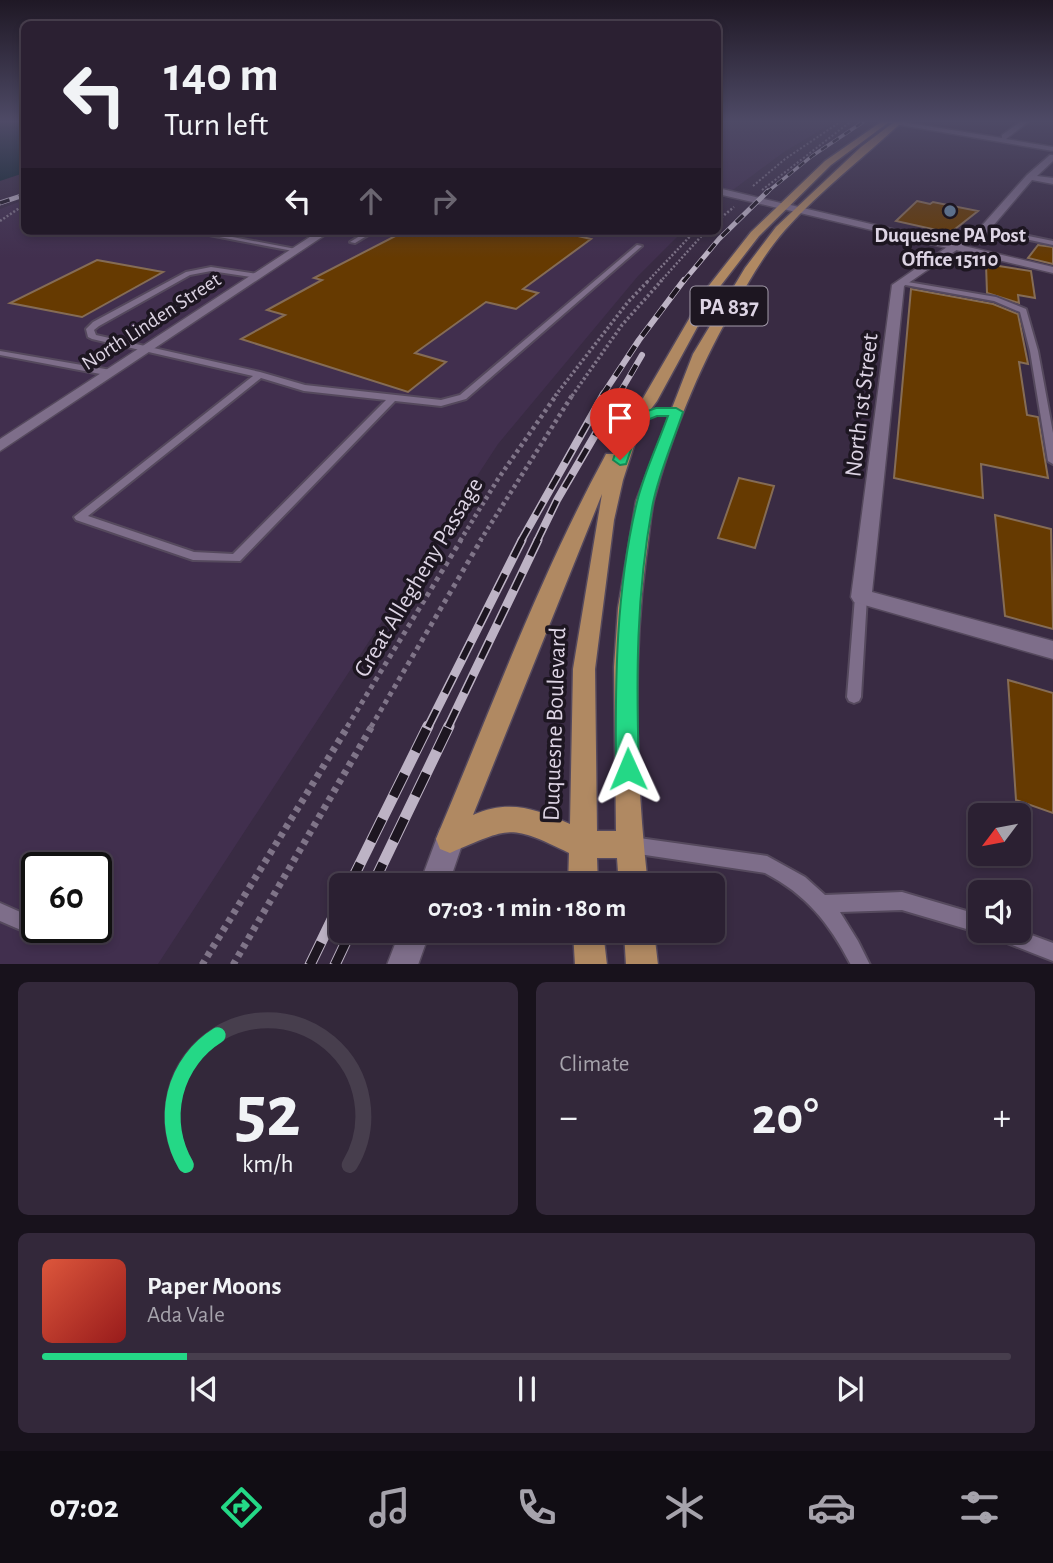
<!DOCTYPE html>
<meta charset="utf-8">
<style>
body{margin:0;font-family:"Alegreya Sans",sans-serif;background:#33283a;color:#f1f3f6;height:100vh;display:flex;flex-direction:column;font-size:26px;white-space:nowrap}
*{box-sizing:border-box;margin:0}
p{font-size:23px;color:#a6a3ac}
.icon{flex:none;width:38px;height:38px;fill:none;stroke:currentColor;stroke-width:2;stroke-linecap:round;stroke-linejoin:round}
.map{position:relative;height:964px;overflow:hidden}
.details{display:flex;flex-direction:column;gap:18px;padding:18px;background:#18121c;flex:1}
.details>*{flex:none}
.hud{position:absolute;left:21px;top:21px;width:700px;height:214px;border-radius:10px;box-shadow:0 4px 10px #0003,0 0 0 2px #473e4d;background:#2b2032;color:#f1f3f6;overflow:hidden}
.needle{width:46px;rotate:238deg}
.controls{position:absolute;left:968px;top:803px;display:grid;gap:14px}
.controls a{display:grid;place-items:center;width:63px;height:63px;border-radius:10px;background:#2b2032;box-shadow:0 4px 10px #0003,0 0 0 2px #473e4d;font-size:35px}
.speed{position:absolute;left:21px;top:852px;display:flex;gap:14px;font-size:35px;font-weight:700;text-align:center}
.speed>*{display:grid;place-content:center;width:91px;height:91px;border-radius:50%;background:#2b2032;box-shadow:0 4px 10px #0003,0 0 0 2px #473e4d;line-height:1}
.speed .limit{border:4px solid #111;border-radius:10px;background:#fff;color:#111}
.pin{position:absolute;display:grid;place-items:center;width:60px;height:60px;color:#fff;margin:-72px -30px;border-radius:50% 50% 50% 0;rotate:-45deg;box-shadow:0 0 7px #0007}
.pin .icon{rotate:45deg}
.me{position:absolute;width:77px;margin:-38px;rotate:359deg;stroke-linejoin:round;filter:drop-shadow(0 0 5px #0008)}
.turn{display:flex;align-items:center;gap:24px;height:147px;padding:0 28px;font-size:32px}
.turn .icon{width:91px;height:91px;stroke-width:2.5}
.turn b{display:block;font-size:49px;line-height:60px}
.lanes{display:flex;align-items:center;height:66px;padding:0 28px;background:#0003;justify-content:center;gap:35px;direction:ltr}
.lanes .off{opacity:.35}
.big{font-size:52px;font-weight:600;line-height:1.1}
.details .tile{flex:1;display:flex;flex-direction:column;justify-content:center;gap:10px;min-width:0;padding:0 24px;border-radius:10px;background:#33283a}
.details .dial{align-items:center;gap:0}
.dial svg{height:182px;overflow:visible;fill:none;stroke:#473e4d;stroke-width:7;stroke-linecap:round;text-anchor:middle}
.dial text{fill:#f1f3f6;stroke:none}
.song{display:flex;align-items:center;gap:21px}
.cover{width:84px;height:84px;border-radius:10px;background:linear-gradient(135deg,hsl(10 70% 55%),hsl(0 70% 35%))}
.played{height:7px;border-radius:4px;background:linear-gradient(90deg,#24d886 15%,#473e4d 15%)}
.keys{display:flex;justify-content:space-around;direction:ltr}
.heat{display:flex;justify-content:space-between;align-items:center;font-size:38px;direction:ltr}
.details .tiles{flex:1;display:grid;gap:18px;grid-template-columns:1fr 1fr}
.tile:last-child{grid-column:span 2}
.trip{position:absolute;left:329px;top:873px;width:396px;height:70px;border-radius:10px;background:#2b2032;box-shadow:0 4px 10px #0003,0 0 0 2px #473e4d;font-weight:600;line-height:70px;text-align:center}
.dock{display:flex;height:112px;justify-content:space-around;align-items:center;background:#110d14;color:#a6a3ac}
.dock .icon{width:49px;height:49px}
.dock .selected{color:#24d886}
.dock b{font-size:32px;color:#f1f3f6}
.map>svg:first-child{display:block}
.built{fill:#412f4e;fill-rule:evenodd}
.water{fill:#0a242c}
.building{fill:#663a01;stroke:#856c55;stroke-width:2}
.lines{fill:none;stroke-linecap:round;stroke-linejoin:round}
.lane-casing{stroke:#55495d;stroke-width:4}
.street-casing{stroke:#55495d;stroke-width:3}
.secondary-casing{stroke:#55495d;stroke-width:3}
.primary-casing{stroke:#55495d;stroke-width:3}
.path-far5{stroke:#7f7488;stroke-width:2;stroke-dasharray:2 2;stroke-linecap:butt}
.path-far4{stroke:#7f7488;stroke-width:2.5;stroke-dasharray:2 2;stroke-linecap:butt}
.path-far3{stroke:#7f7488;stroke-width:3.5;stroke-dasharray:2.5 2.5;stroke-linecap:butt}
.path-far2{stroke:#7f7488;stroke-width:4.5;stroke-dasharray:3.5 3.5;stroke-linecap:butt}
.path-far1{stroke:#7f7488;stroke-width:5;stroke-dasharray:4.5 4.5;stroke-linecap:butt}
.path{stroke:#7f7488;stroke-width:7;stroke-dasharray:5 5;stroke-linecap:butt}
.lane{fill:#7e6e8a;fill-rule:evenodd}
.street{fill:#7e6e8a;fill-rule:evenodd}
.secondary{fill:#7e6e8a;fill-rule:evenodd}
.primary{fill:#b08962;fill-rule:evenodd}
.rail-far5-casing{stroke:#bdb3c5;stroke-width:3.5}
.rail-far4-casing{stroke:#bdb3c5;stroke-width:5}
.rail-far3-casing{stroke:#bdb3c5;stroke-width:6}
.rail-far2-casing{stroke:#bdb3c5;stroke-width:8}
.rail-far1-casing{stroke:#bdb3c5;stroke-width:9}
.rail-casing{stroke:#bdb3c5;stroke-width:11}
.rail-far5{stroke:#1d1621;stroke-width:2.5;stroke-dasharray:7;stroke-linecap:butt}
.rail-far4{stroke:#1d1621;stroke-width:3.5;stroke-dasharray:10;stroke-linecap:butt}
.rail-far3{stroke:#1d1621;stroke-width:4.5;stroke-dasharray:12;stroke-linecap:butt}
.rail-far2{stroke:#1d1621;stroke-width:5;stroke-dasharray:15;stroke-linecap:butt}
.rail-far1{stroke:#1d1621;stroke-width:6;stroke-dasharray:19;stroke-linecap:butt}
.rail{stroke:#1d1621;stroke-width:9;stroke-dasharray:25;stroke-linecap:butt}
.route{fill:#24d886;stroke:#178c57;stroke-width:2}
.service-dot{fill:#5c6f8a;stroke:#1d1621;stroke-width:2.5}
.labels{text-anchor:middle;stroke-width:7;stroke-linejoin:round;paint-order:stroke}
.far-poi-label{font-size:21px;font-weight:bold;fill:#ddd4e4;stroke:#1d1621}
.far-street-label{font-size:21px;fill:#ddd4e4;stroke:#1d1621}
.shield{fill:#1d1621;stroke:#a39baa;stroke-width:2}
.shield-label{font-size:23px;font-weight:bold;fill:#ddd4e4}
.street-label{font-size:24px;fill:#ddd4e4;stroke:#1d1621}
</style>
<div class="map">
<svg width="1053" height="965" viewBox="0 0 1053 965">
<rect width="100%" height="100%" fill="#392b43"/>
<!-- built -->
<path class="built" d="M718,122H834L784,152L718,201Z
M24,200V231H683L638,276L498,444L158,964H0V209ZM37,868H96V928H37Z"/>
<!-- water -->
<path class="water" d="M0,123H24V173L0,181Z"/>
<!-- building -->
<path class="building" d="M917,201L930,204L933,202L978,211L950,233L896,221Z
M405,231H585L578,236L591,239L523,289L538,293L516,309L486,302L415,353L446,362L408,392L241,339L285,315L267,310L322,280L314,278Z
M1038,245L1053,247V264L1028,258Z
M97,260L163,272L82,317L10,303Z
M986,264L1031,271L1035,298L1018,295L1019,303L987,293Z
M911,289L993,304L1018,314L1028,364L1019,362L1027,415L1038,417L1048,478L981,464L983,498L894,478Z
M739,478L774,486L755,548L718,538Z
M995,515L1051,529L1053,629L1005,616Z
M1008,680L1053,693V813L1016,800Z"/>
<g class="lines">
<!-- lane casing -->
<g class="lane-casing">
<path id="lane" d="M985,227L1053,241V245L983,230V228Z
M188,231H201L301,250L298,252Z
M368,231H375L355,243L350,242Z
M636,231H643L638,235L635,233Z
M637,245L642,246L466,399L441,406L395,401L240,561L193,560L76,520L74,517L253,376L92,339L88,337L86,329L93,322L186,272L211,267L258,274L261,276L258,278L211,271L190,275L99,326L94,330L96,335L260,372L305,385L441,400L460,395ZM261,378L304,391L386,400L233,554L194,552L88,516Z
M902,281L996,297L1026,309L1038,351L1053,433V464L1048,461L1030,351L1020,312L994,301L900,284V282Z
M0,351L111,370L115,373L111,376L0,355Z
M861,592L865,594L867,597L861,697L859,701L854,703L849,701L847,697L855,597L857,594Z
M632,837L767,856L805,877L825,895L902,892L980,915V931H985L980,933L902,910L840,912L858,941L870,965H851C829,923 807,895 765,873L632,853L626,851L624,845L626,839Z
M0,903L36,919L38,928L36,931L30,934L0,921Z
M1018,930L1053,943V961L992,937L989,931H1018Z"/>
</g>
<!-- street casing -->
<g class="street-casing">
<path id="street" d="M883,122H902L1002,138V135L1020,122H1028L1006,139L1053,147V151Z
M1050,155H1053V161L1037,176L1053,178V184L1032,180L986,234L958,249L904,286L872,592L1053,641V659L854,602L851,597L892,285L950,245L978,230L1027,175Z
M718,188L785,204L787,206L782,209L718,194Z
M319,231H331L0,451V439Z
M450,825L460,829L464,839L448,886H419L440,829Z
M400,931H430L418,965H387Z"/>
</g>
<!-- secondary casing -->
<g class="secondary-casing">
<path id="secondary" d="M782,203L1053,267V273L779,208V204Z"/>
</g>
<!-- primary casing -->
<g class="primary-casing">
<path id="primary" d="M881,122H889L831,165L759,236L718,289L657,401L642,421L623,480L614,520L595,669L597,831H616L614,667L618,608L636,501L693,354L745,268L776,227L861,147L894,122H902C863,158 821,190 785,230C763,255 747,285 730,314C699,368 670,439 654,500C650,518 649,539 646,558C632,666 636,777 648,886H619L617,858H597L598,886H568L569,853C508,823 510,828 450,853L440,849L436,839C490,712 538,580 604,458L606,454H615L626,421L642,400L707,288L751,232L825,161ZM602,494L573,669L570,824C536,809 509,799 473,815Z
M573,931H603L607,965H575Z
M624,931H654L658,965H626Z"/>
</g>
<!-- path-far5 -->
<path class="path-far5" d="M753,186L785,159L840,122
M762,190L850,122"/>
<!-- path-far4 -->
<path class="path-far4" d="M718,220L734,207
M0,221L24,205
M647,282L695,231
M660,282L706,231"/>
<!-- path-far3 -->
<path class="path-far3" d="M555,396L628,302L649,280
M572,396L622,325L662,280"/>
<!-- path-far2 -->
<path class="path-far2" d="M460,541L498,479L557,394
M480,541L573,394"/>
<!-- path-far1 -->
<path class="path-far1" d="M347,727L461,540
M371,727L481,540"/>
<!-- path -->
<path class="path" d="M202,965L348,726
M233,965L372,726"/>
<!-- lane -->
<use href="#lane" class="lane"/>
<!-- street -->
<use href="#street" class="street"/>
<!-- secondary -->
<use href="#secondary" class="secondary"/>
<!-- primary -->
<use href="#primary" class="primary"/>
<!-- rail-far5 casing -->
<g class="rail-far5-casing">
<path id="rail-far5" d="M766,193L812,156L863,122"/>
</g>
<!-- rail-far4 casing -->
<g class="rail-far4-casing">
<path id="rail-far4" d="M0,203L24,195
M683,282L719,239L768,191"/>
</g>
<!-- rail-far3 casing -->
<g class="rail-far3-casing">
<path id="rail-far3" d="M602,396L639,340L684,280
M618,396L642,355"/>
</g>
<!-- rail-far2 casing -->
<g class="rail-far2-casing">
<path id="rail-far2" d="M521,541L604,394
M537,541L557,500L619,394"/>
</g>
<!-- rail-far1 casing -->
<g class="rail-far1-casing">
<path id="rail-far1" d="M428,727L522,540
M448,727L538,540"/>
</g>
<!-- rail casing -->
<g class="rail-casing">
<path id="rail" d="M349,886L428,726
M372,886L449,726
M310,965L341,901
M335,965L351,931"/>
</g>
<!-- rail-far5 -->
<use href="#rail-far5" class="rail-far5"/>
<!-- rail-far4 -->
<use href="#rail-far4" class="rail-far4"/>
<!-- rail-far3 -->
<use href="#rail-far3" class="rail-far3"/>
<!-- rail-far2 -->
<use href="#rail-far2" class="rail-far2"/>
<!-- rail-far1 -->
<use href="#rail-far1" class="rail-far1"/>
<!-- rail -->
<use href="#rail" class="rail"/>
</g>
<!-- sky -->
<linearGradient id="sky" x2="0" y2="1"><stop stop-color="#1f1825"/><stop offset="0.47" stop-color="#4e4a66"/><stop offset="1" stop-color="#4e4a66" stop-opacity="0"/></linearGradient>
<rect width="1053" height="258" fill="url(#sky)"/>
<!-- route -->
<path class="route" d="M656,408H676L683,412C673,442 659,473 653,503C636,592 636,679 639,769L636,776L628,779L619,776L616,769C615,680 616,589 637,502C644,473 658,444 668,416H657L640,423L626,464L620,465L613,460L628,418Z"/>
<!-- markers -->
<circle class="service-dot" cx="950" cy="211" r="7"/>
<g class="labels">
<!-- far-poi labels -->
<g class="far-poi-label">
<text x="950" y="242">Duquesne PA Post<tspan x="950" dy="24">Office 15110</tspan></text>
</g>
<!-- far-street labels -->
<g class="far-street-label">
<text transform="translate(151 321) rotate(-33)" y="7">North Linden Street</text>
</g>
<!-- shield labels -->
<rect class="shield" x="690.5" y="286.5" width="77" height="39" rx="5"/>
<g class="shield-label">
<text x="729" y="314">PA 837</text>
</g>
<!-- street labels -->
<g class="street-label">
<text transform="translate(861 405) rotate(-83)" y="8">North 1st Street</text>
<text transform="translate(418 577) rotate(-59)" y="8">Great Allegheny Passage</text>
<text transform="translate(554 724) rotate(-88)" y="8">Duquesne Boulevard</text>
</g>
</g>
</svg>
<div class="controls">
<a><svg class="needle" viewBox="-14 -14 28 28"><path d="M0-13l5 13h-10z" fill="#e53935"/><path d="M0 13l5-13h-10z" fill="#a6a3ac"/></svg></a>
<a><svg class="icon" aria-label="sound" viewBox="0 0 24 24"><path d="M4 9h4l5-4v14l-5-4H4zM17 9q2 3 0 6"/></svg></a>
</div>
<div class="speed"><div class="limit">60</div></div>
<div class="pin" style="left:620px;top:460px;background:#d93025"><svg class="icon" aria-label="arrive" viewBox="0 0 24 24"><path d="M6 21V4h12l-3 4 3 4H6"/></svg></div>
<svg class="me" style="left:628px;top:769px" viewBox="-20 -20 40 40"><path d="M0-17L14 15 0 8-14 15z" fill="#24d886" stroke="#fff" stroke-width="4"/></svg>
<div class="trip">07:03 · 1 min · 180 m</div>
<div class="hud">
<div class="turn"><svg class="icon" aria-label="left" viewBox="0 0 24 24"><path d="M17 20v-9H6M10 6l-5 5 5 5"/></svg><div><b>140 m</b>Turn left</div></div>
<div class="lanes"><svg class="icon" aria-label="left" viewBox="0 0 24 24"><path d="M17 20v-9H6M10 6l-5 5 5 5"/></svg><svg class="icon off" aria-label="ahead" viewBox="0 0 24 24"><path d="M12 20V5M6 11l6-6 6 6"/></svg><svg class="icon off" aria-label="right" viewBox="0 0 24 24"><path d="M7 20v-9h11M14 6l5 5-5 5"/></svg></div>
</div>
</div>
<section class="details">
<div class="tiles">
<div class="tile dial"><svg viewBox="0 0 100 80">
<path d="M14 69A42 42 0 1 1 86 69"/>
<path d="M14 69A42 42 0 0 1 28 12" stroke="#24d886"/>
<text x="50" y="56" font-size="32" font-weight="700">52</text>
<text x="50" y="72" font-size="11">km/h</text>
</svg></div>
<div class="tile"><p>Climate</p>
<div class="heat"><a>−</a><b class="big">20°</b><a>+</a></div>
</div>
<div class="tile">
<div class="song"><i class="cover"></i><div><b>Paper Moons</b><p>Ada Vale</p></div></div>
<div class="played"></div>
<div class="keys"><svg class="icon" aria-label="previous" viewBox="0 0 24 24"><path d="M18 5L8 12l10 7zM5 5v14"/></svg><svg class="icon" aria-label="pause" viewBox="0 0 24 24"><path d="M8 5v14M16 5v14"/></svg><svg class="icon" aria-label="next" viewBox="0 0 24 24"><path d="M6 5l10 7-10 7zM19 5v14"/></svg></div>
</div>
</div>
</section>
<nav class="dock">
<b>07:02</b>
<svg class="icon selected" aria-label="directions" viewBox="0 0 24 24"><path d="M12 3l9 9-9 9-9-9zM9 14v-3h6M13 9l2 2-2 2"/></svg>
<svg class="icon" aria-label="music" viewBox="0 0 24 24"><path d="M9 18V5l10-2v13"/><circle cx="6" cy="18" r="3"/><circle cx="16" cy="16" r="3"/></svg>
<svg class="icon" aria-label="phone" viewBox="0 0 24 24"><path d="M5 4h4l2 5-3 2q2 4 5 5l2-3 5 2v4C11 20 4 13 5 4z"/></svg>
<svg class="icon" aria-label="climate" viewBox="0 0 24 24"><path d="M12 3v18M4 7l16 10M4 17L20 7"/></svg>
<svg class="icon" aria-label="car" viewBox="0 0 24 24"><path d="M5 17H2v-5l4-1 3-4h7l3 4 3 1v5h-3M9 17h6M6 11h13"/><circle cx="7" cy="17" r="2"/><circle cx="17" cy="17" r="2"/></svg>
<svg class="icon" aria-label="filters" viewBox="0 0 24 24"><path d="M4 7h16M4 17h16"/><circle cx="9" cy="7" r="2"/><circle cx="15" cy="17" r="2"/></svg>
</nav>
